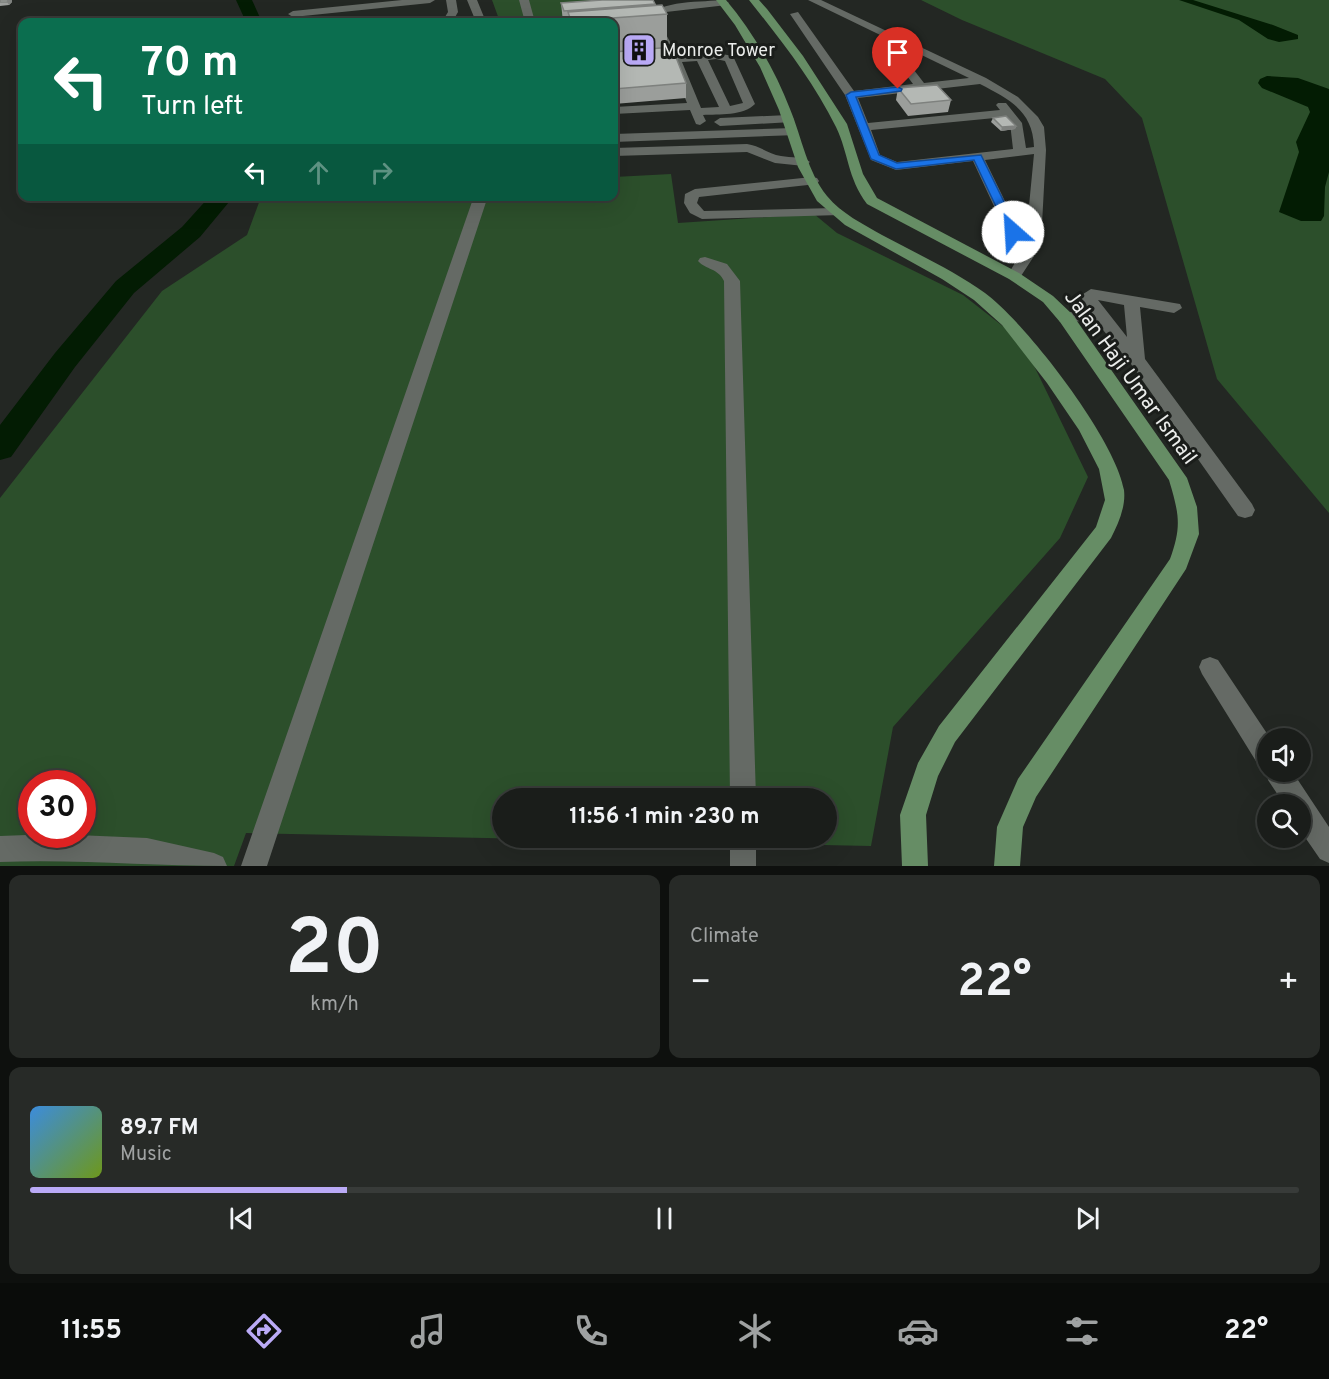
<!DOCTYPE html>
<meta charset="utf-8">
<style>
body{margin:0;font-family:Overpass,sans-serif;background:#272a27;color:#f1f3f6;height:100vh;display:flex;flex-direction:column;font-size:22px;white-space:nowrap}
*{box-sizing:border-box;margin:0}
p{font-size:20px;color:#9fa2a2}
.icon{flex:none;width:33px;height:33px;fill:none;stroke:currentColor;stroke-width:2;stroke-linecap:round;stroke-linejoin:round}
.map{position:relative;height:866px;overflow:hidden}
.details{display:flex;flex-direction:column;gap:9px;padding:9px;background:#0e100e;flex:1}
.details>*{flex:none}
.banner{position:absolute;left:18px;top:18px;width:600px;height:183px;border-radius:12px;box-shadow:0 6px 24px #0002,0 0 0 2px #383b39;background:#0b6e4f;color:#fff;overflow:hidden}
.buttons{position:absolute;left:1257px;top:728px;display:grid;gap:12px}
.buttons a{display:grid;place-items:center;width:54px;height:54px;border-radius:50%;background:#1a1d1a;box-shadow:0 6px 24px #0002,0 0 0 2px #383b39;font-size:30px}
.speed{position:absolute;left:18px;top:770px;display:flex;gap:12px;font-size:30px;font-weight:700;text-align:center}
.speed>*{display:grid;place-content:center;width:78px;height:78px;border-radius:50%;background:#1a1d1a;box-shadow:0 6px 24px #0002,0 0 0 2px #383b39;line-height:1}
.speed .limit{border:9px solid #d22;background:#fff;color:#111}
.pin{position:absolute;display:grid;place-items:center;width:51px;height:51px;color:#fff;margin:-62px -26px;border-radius:50% 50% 50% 0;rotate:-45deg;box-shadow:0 0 6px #0007}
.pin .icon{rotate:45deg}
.me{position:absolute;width:66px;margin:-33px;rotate:334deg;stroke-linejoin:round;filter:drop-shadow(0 0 4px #0008)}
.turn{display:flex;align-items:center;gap:21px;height:126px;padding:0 24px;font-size:27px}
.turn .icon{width:78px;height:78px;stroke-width:2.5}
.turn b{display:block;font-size:42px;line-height:51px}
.lanes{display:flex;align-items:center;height:57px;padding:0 24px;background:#0003;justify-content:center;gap:30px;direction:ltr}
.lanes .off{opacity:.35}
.big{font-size:45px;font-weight:700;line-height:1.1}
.details .tile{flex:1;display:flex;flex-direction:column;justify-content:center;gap:9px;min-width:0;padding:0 21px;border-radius:12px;background:#272a27}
.details .dial{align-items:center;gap:0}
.dial b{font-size:78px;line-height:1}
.song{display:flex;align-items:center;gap:18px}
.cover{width:72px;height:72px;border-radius:9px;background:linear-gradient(135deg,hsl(210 70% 55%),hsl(80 70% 35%))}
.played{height:6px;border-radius:3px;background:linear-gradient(90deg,#baaaf6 25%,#383b39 25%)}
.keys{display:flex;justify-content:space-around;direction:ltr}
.heat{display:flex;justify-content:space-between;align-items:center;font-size:33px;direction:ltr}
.details .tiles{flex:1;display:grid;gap:9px;grid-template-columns:1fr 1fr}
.tile:last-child{grid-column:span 2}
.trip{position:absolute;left:492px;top:788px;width:345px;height:60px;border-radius:30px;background:#1a1d1a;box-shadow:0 6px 24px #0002,0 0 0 2px #383b39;font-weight:700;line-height:60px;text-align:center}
.tab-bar{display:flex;height:96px;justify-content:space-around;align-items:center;background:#0a0c0a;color:#9fa2a2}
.tab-bar .icon{width:42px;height:42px}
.tab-bar .on{color:#baaaf6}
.tab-bar b{font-size:27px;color:#f1f3f6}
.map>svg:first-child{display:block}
.green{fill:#2c4f2b;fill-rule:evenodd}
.water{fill:#031c03}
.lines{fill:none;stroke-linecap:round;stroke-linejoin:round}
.river{fill:#031c03;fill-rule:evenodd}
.minor{fill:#656a65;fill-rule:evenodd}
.major{fill:#668d65;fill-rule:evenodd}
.wall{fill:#9b9e9b}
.shaded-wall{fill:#7e817e}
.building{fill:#b4b8b4;stroke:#7e817e;stroke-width:1.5}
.route{fill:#1a73e8;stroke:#114b97;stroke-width:1.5}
.labels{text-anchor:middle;stroke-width:6;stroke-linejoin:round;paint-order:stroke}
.far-poi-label{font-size:18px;fill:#ebedeb;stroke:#1a1d1a;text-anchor:start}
.street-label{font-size:21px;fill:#ebedeb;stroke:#1a1d1a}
</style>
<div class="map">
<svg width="1329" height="866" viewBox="0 0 1329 866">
<rect width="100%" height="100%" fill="#232723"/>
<!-- green -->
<path class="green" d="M492,0H598L620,16L500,22Z
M921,0H1329V513L1217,379L1142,118L1105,79L962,20Z
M671,174L678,223L814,214L837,233L963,295L1022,341L1088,477L1060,538L893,727L871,846L246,833L234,866H0V498L162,291L247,235L261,197L614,196V177ZM32,783H82V834H32ZM502,798H826V837H502Z"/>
<!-- water -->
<path class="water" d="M1179,0H1193L1273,25L1298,35V39L1279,42L1268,39L1239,20Z
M1267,76L1298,78L1329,89V172L1325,187L1324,216L1321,221H1301L1279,212L1299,152L1296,142L1310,112L1308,107L1262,88L1258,83L1260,79Z"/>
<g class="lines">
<!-- river -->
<path class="river" d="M236,0H252L262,22H246Z
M210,196H234L200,237L134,293L75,367L11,457L0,460V425L55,353L116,281L182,227Z"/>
<!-- minor -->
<path class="minor" d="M402,0H435L430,3L293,17L288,14L293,11Z
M446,0H456L458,12L454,19L474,17L467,0H477L486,22H442L448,12Z
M519,0H529L535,22H525Z
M724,0L729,3L727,5L666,12L652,21L647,18C658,0 704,2 724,0Z
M808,0H821L986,78L1018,97L1038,117L1044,127L1046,150L1042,224L1038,250L1019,279L1014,281L1007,276L1023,250L1006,232L973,161L896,170L871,160L845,95L790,14L798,12L854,91L913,84L884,45L889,42L893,43L924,83L969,78ZM980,84C1009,99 1033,111 1034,147L1026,148L1022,123L1006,103H998L996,105L1000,110L868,123L858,98ZM1005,117L1010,123L1013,149L897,162L880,155L871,130ZM1034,154L1026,237L1019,230L985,160Z
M651,22H659L678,56L716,53L733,56L755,104C743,116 719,114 703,115L706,121L700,125L696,124L690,110L614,114V107L687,103L671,63L614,67V61L668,57L650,24ZM716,59L725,61L743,103L730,106L708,60ZM697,61L719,107L701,108L682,62Z
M788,115L794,119L792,122L720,126L714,122L720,118Z
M793,128L797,129V135L614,142V134Z
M747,144C760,146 769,154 781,156C791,158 803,156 810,162L804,166L775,163L747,152L614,156V148Z
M812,177L817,178L819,181L817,184L699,197L697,203L704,211L835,208L840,209L842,212L840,215L702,219L690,213L684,203L685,194L695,189Z
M474,196H488L267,866H241Z
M705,257L727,264L740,281L756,798H730L724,281C718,268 706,270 698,261L700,258Z
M1091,289L1180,304L1182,308L1174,313L1140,307L1145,359L1252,504L1255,510L1252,516L1245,518L1238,516L1131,364L1094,319L1066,323L1060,322L1058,318L1060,314L1088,309L1080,296ZM1098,300L1124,305L1127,337Z
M1210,657L1218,660L1270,738H1268V771H1292L1329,827V863L1320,859L1300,830V804H1284L1268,780L1266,768L1259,766L1202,674L1199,667L1202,660Z
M53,834L147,838L214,853L223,857L227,866C151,866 76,859 0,862V836Z
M730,837H756V866H730Z"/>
<!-- major -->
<path class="major" d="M716,0H726C753,32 775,70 790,109C802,138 807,171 827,196C842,214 863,224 882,235C917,254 953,270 985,293C1026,323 1116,440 1124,490C1126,507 1118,524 1111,538L955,742L938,776L926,815L928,866H902L900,815L918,763L939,726L1096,527L1105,500L1099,469L1079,430L1047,383L1002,325L974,300L942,279L845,225L817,201L798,167L779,110L760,67L735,25Z
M749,0H759L767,9L803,56L847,124L863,174L877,198L1019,273L1053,296L1072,314L1187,478L1197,507L1199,534L1186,569L1036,797L1023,827L1020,866H994L997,827L1018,779L1170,559C1182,526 1179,514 1169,480L1060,322L1043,302L1009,279L867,204C847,177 849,154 836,127C813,81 781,40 749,0Z"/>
</g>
<!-- wall -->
<path class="wall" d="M0,0H12V2L9,5L0,6Z
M561,3L655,4V6L667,14V48L686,83V98L614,104V22H563Z
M898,88L951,100L948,112L908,116L896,100Z
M993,118L1016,126L1015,129L1001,131L991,122Z"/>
<!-- shaded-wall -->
<path class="shaded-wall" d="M9,0H12V2L9,5L7,2Z
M1016,126L1015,129L1001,131L1002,127Z"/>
<!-- building -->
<path class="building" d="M0,0H9L7,2H0Z
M602,0H653L655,4L564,11L561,3Z
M662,5L667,14L571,21L568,12Z
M672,47L686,83L614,89V52Z
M937,85L951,100L911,104L898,88Z
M1006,116L1016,126L1002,127L993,118Z"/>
<!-- route -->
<path class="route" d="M898,87L902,89L901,91L856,97L879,155L897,163L981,155L1019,232L1017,235L1013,236L1008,232L974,160L896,169L871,159L846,95L851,92Z"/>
<!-- icons -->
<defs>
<g id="building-square" transform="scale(1.725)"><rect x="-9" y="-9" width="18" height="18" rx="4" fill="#baaaf6" stroke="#1a1d1a"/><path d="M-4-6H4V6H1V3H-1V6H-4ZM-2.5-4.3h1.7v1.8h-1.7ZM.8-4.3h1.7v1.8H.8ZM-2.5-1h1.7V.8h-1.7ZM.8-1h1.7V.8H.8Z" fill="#111"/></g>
</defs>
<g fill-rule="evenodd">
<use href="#building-square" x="639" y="50"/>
</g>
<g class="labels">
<!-- far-poi labels -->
<g class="far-poi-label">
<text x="662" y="56">Monroe Tower</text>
</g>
<!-- street labels -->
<g class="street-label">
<text transform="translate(1131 377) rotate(54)" y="7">Jalan Haji Umar Ismail</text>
</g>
</g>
</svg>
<div class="buttons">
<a><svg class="icon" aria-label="sound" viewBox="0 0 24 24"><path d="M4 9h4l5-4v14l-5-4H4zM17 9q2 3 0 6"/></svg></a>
<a><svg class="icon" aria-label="search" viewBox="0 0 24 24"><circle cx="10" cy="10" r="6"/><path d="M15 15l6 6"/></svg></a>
</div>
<div class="speed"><div class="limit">30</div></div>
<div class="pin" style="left:898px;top:89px;background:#d93025"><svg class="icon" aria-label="arrive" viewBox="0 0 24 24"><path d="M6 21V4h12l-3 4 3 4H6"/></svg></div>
<svg class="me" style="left:1013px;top:232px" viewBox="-20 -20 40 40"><circle r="19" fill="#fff"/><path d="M0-13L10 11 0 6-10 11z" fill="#1a73e8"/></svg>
<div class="trip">11:56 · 1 min · 230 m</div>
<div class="banner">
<div class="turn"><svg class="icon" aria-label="left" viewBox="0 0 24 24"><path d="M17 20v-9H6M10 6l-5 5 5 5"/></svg><div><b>70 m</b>Turn left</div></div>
<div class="lanes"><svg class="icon" aria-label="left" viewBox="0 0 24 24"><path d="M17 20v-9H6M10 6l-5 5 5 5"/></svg><svg class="icon off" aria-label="ahead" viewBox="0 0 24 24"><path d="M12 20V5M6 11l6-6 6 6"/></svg><svg class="icon off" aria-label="right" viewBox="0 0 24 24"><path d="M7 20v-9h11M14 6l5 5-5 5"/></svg></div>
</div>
</div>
<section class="details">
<div class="tiles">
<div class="tile dial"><b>20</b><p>km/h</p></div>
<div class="tile"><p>Climate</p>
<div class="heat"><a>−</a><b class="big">22°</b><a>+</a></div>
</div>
<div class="tile">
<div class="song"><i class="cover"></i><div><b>89.7 FM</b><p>Music</p></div></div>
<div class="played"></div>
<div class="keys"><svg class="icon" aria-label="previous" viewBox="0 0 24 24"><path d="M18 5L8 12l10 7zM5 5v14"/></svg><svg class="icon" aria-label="pause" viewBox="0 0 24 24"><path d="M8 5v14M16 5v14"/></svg><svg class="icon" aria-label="next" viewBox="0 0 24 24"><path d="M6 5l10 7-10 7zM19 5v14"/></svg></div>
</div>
</div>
</section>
<nav class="tab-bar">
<b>11:55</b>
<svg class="icon on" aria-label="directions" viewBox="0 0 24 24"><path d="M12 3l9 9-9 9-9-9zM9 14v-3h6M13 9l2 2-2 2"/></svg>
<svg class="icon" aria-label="music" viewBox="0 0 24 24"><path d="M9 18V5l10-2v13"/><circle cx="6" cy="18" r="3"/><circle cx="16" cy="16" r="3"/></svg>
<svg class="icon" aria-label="phone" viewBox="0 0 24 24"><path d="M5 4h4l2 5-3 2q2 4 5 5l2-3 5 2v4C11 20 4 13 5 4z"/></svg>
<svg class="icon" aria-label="climate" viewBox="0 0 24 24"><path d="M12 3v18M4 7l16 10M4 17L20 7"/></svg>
<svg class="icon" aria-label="car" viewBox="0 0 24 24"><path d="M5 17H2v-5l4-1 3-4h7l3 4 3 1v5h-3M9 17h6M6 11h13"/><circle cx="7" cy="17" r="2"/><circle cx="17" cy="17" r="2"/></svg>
<svg class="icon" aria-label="filters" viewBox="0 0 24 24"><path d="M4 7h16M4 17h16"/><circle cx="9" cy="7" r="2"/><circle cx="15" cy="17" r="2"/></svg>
<b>22°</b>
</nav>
